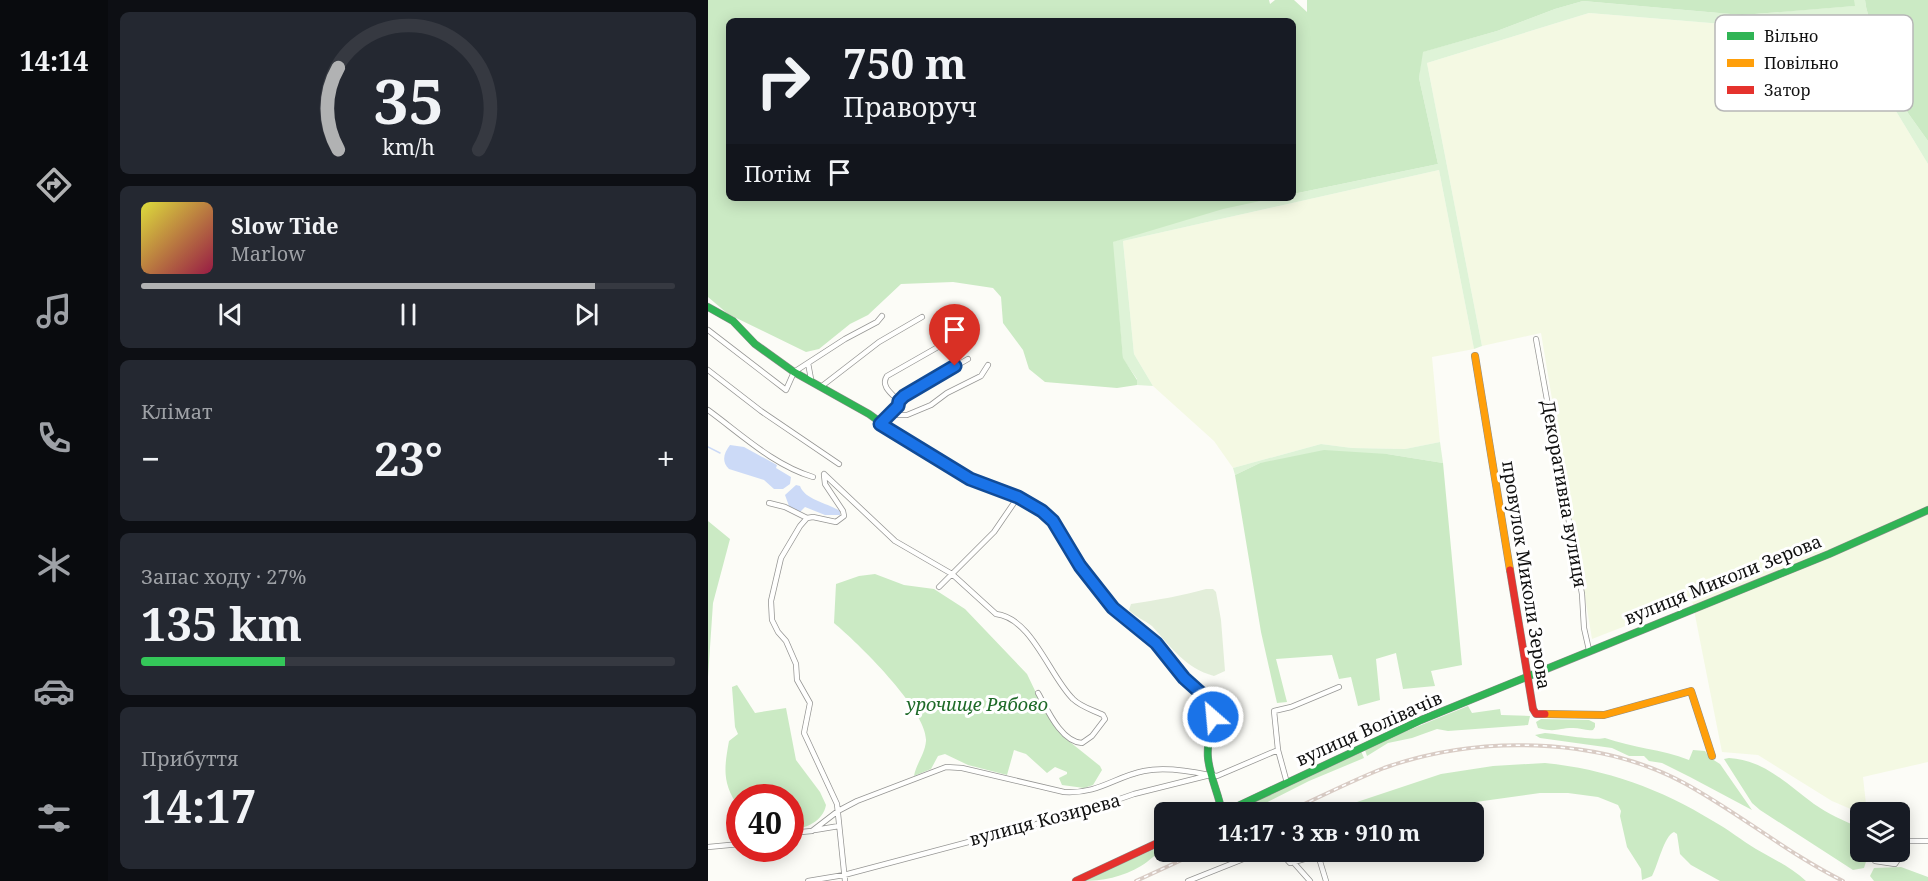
<!DOCTYPE html>
<html lang="uk">
<meta charset="utf-8">
<style>
body{margin:0;font-family:"Noto Serif",serif;background:#242831;color:#f1f3f6;height:100vh;display:flex;flex-direction:column;font-size:22px;white-space:nowrap}
*{box-sizing:border-box;margin:0}
p{font-size:20px;color:#9ea1a6}
.icon{flex:none;width:33px;height:33px;fill:none;stroke:currentColor;stroke-width:2;stroke-linecap:round;stroke-linejoin:round}
.map{position:relative;flex:1;overflow:hidden}
.details{display:flex;flex-direction:column;gap:12px;padding:12px;background:#0d0f14;width:600px}
.details>*{flex:none}
.guide{position:absolute;left:18px;top:18px;width:570px;height:183px;border-radius:9px;box-shadow:0 3px 15px #0003;background:#171b24;color:#f1f3f6;overflow:hidden}
.tools{position:absolute;left:1142px;top:802px;display:grid;gap:12px}
.tools a{display:grid;place-items:center;width:60px;height:60px;border-radius:9px;background:#171b24;box-shadow:0 3px 15px #0003;font-size:30px}
.speed{position:absolute;left:18px;top:784px;display:flex;gap:12px;font-size:30px;font-weight:700;text-align:center}
.speed>*{display:grid;place-content:center;width:78px;height:78px;border-radius:50%;background:#171b24;box-shadow:0 3px 15px #0003;line-height:1}
.speed .limit{border:9px solid #d22;background:#fff;color:#111}
.pin{position:absolute;display:grid;place-items:center;width:51px;height:51px;color:#fff;margin:-62px -26px;border-radius:50% 50% 50% 0;rotate:-45deg;box-shadow:0 0 6px #0007}
.pin .icon{rotate:45deg}
.me{position:absolute;width:66px;margin:-33px;rotate:333deg;stroke-linejoin:round;filter:drop-shadow(0 0 4px #0008)}
.turn{display:flex;align-items:center;gap:21px;height:126px;padding:0 18px;font-size:27px}
.turn .icon{width:78px;height:78px;stroke-width:2.5}
.turn b{display:block;font-size:42px;line-height:51px}
.then{display:flex;align-items:center;height:57px;padding:0 18px;background:#0003;gap:12px;font-size:22px}
.big{font-size:45px;font-weight:700;line-height:1.1}
.details .widget{flex:1;display:flex;flex-direction:column;justify-content:center;gap:9px;min-width:0;padding:0 21px;border-radius:9px;background:#242831}
.details .dial{align-items:center;gap:0}
.dial svg{height:156px;overflow:visible;fill:none;stroke:#363941;stroke-width:7;stroke-linecap:round;text-anchor:middle}
.dial text{fill:#f1f3f6;stroke:none}
.song{display:flex;align-items:center;gap:18px}
.cover{width:72px;height:72px;border-radius:9px;background:linear-gradient(135deg,hsl(60 70% 55%),hsl(340 70% 35%))}
.played{height:6px;border-radius:3px;background:linear-gradient(90deg,#b1b2b3 85%,#363941 85%)}
.keys{display:flex;justify-content:space-around;direction:ltr}
.heat{display:flex;justify-content:space-between;align-items:center;font-size:33px;direction:ltr}
.charge{height:9px;border-radius:4px;background:linear-gradient(90deg,#34c759 27%,#363941 0)}
.trip{position:absolute;left:446px;top:802px;width:330px;height:60px;border-radius:9px;background:#171b24;box-shadow:0 3px 15px #0003;font-weight:700;line-height:60px;text-align:center}
main{display:flex;flex:1;min-height:0}
.menu{display:flex;flex-direction:column;width:108px;justify-content:space-around;align-items:center;background:#090b0e;color:#9ea1a6}
.menu .icon{width:42px;height:42px}
.menu .active{color:#b1b2b3}
.menu b{font-size:27px;color:#f1f3f6}
.map>svg:first-child{display:block}
.farmland{fill:#f4f9e3}
.green{fill:#def3d7}
.forest{fill:#cbeac4}
.cemetery{fill:#e3eeda}
.water{fill:#ccdaf7}
.lines{fill:none;stroke-linecap:round;stroke-linejoin:round}
.stream{stroke:#ccdaf7;stroke-width:1.5}
.street-casing{stroke:#969694;stroke-width:6}
.fast-casing{stroke:#8d8d8b;stroke-width:8}
.slow-casing{stroke:#8d8d8b;stroke-width:8}
.jam-casing{stroke:#8d8d8b;stroke-width:8}
.street{stroke:#fffffe;stroke-width:4.5}
.fast{stroke:#30b455;stroke-width:7}
.slow{stroke:#ff9f0a;stroke-width:7}
.jam{stroke:#e5322d;stroke-width:7}
.rail-casing{stroke:#d9ccc5;stroke-width:4}
.rail{stroke:#fff;stroke-width:1.5;stroke-dasharray:4.5;stroke-linecap:butt}
.route-casing{stroke:#114b97;stroke-width:15}
.route{stroke:#1a73e8;stroke-width:10}
.labels{text-anchor:middle;stroke-width:6;stroke-linejoin:round;paint-order:stroke}
.street-label{font-size:18px;fill:#101010;stroke:#fff}
.park-label{font-size:18px;font-style:italic;fill:#1e6a28;stroke:#fff}
.key{fill:#fff;stroke:#b7b7b7;stroke-width:1.5}
.key-label{font-size:16px;fill:#101010}
</style>
<main>
<nav class="menu">
<b>14:14</b>
<svg class="icon active" aria-label="directions" viewBox="0 0 24 24"><path d="M12 3l9 9-9 9-9-9zM9 14v-3h6M13 9l2 2-2 2"/></svg>
<svg class="icon" aria-label="music" viewBox="0 0 24 24"><path d="M9 18V5l10-2v13"/><circle cx="6" cy="18" r="3"/><circle cx="16" cy="16" r="3"/></svg>
<svg class="icon" aria-label="phone" viewBox="0 0 24 24"><path d="M5 4h4l2 5-3 2q2 4 5 5l2-3 5 2v4C11 20 4 13 5 4z"/></svg>
<svg class="icon" aria-label="climate" viewBox="0 0 24 24"><path d="M12 3v18M4 7l16 10M4 17L20 7"/></svg>
<svg class="icon" aria-label="car" viewBox="0 0 24 24"><path d="M5 17H2v-5l4-1 3-4h7l3 4 3 1v5h-3M9 17h6M6 11h13"/><circle cx="7" cy="17" r="2"/><circle cx="17" cy="17" r="2"/></svg>
<svg class="icon" aria-label="filters" viewBox="0 0 24 24"><path d="M4 7h16M4 17h16"/><circle cx="9" cy="7" r="2"/><circle cx="15" cy="17" r="2"/></svg>
</nav>
<section class="details">
<div class="widget dial"><svg viewBox="0 0 100 80">
<path d="M14 69A42 42 0 1 1 86 69"/>
<path d="M14 69A42 42 0 0 1 14 27" stroke="#b1b2b3"/>
<text x="50" y="56" font-size="32" font-weight="700">35</text>
<text x="50" y="72" font-size="11">km/h</text>
</svg></div>
<div class="widget">
<div class="song"><i class="cover"></i><div><b>Slow Tide</b><p>Marlow</p></div></div>
<div class="played"></div>
<div class="keys"><svg class="icon" aria-label="previous" viewBox="0 0 24 24"><path d="M18 5L8 12l10 7zM5 5v14"/></svg><svg class="icon" aria-label="pause" viewBox="0 0 24 24"><path d="M8 5v14M16 5v14"/></svg><svg class="icon" aria-label="next" viewBox="0 0 24 24"><path d="M6 5l10 7-10 7zM19 5v14"/></svg></div>
</div>
<div class="widget"><p>Клімат</p>
<div class="heat"><a>−</a><b class="big">23°</b><a>+</a></div>
</div>
<div class="widget"><p>Запас ходу · 27%</p><b class="big">135 km</b><div class="charge"></div></div>
<div class="widget"><p>Прибуття</p><b class="big">14:17</b></div>
</section>
<div class="map">
<svg width="1220" height="881" viewBox="0 0 1220 881">
<rect width="100%" height="100%" fill="#fcfcf7"/>
<!-- farmland -->
<path class="farmland" d="M881,13L1027,25L1145,15L1171,83L1220,164V762L1155,777L1159,813H1152L1124,801L1050,755L1014,752L984,600L884,639L833,333L774,346L719,63Z
M731,170L766,349L724,357L732,442L697,449L644,448L613,444L525,468L506,441L445,386L426,354L415,241Z"/>
<!-- green -->
<path class="green" d="M1146,0H1157C1159,21 1173,40 1172,61L1200,113L1220,141V164L1171,83L1145,15L1027,25L881,13L719,63L774,346L766,349L731,170L415,241L426,354L445,386L429,385V379L415,359L404,242C462,225 524,198 585,198V194L730,164L711,78L714,52L789,31L847,9L875,1L1034,15L1146,6Z
M732,442L735,463L679,454L552,463L527,475L525,468L613,444L644,448L697,449Z"/>
<!-- forest -->
<path class="forest" d="M0,0H561L562,4L567,0H586L599,12V0H1146L1147,6L1034,15L875,1L847,9L789,31L715,52L711,78L730,164L585,194V21H21V198H566L515,209L405,242L415,358L429,380V385L409,388L337,382L321,369L315,350L295,323L293,297L285,288L245,282L193,284L160,315L142,324L111,349L98,352L20,314L0,297Z
M1157,0H1220V141L1200,113L1172,61C1173,40 1159,21 1157,0Z
M616,450L679,454L735,463L754,665L723,671L727,686L695,689L688,653L668,659L672,700L650,706L643,677L631,679L624,655L568,659L579,702L569,703L553,632L527,475L552,463Z
M0,521L22,539L5,603L0,677Z
M167,574L196,585L226,589L257,609L319,674L331,699L357,738L392,766L394,770L385,785L376,788L354,785L351,778L359,774V772L347,767L339,773L318,754L306,750L299,775L260,765L237,754L230,756L223,769L206,776C208,764 217,754 218,741C220,711 149,642 126,623L128,584L151,576Z
M29,685L47,713L78,708L88,760L112,792L118,805C115,821 98,829 83,829L82,798H32L31,808C14,783 16,769 21,741L30,734L27,727L24,687Z
M760,706L764,713L792,709L793,715L822,716L820,725L740,731L729,729L704,738L680,743L659,756L657,750L669,743Z
M833,719L881,720L887,723V727L885,730C878,731 872,728 865,728C849,728 849,733 830,728L828,722Z
M837,733C851,734 887,741 897,738C925,748 953,749 981,760L985,750L997,751L1001,757L1012,764L1044,810L982,777L954,763L941,761L936,756H921L904,748L832,738L827,735Z
M653,751L656,758L601,781L538,813H523Z
M1021,758C1056,760 1079,784 1106,804C1120,814 1137,821 1152,828V852H1161L1156,868L1145,870L1052,810L1044,803L1016,759Z
M837,763C898,769 953,789 1005,821C1020,829 1033,840 1048,849C1065,859 1083,867 1098,881H1012L983,865L972,854L969,834L966,832C956,836 950,865 944,876L934,880L933,869L919,847L912,816L913,811L910,805L890,797L860,793H832L732,807L714,813H625L634,807L733,774L785,766Z
M456,845V851C446,854 442,861 433,866C415,877 394,881 374,881Z
M1193,867L1220,877V881H1166L1162,876L1166,868Z"/>
<!-- cemetery -->
<path class="cemetery" d="M498,589H505L508,592L513,620L517,671L506,676C477,668 462,646 444,626C437,620 427,617 421,610L423,604C449,600 473,596 498,589Z"/>
<!-- water -->
<path class="water" d="M22,445L36,447L69,465L68,468L83,477L82,484L75,489H66L56,480L21,469C13,461 16,453 22,445Z
M88,485L92,486C97,500 120,503 132,511V515H117L97,507L92,512L81,506L77,495Z"/>
<g class="lines">
<!-- stream -->
<path class="stream" d="M0,447L12,453"/>
<!-- street casing -->
<g class="street-casing">
<path id="street" d="M0,330L78,390L86,372L137,339L169,322L174,316
M828,339L874,594L876,628L881,650
M100,363L103,379
M0,370L53,411L131,464
M114,386L171,342L214,317
M191,401C184,394 172,386 179,376L237,343
M0,410C33,434 65,465 105,477
M181,415H199L223,405L239,393L273,376L280,365
M172,424L190,406L191,401L196,396L260,359
M116,474L187,541L244,574L288,614C324,618 342,677 365,699C373,707 385,710 395,715L397,719L384,736L374,743C353,742 339,709 330,693
M116,475L117,484L135,511L136,516L128,522L105,517L99,518L92,526L73,558L63,601L64,620L70,632L78,641L88,664L89,680L102,703L96,733L129,804L137,881
M61,503L77,507L99,518
M231,587L286,532L310,497
M579,783L570,750L566,711L583,707L631,687
M107,830L131,826
M82,833L104,831L130,811L149,801L238,767L254,768L356,792C391,794 406,777 436,771C455,767 482,771 501,775
M1191,841H1220
M0,847L32,844
M572,852L582,863L607,856L611,858L618,881
M1167,852V861L1187,864L1193,855L1196,841
M586,863L602,881
M100,881L136,875L374,812L426,794L502,775L509,776L570,750
M480,881L553,852"/>
</g>
<!-- fast casing -->
<g class="fast-casing">
<path id="fast" d="M0,307L25,321L47,344L86,372L161,414L197,440L263,479L325,505L345,521L372,566L405,608L419,621L442,636L503,707C506,724 498,741 500,758C502,778 511,794 514,813
M515,813L713,720L1121,554L1220,510"/>
</g>
<!-- slow casing -->
<g class="slow-casing">
<path id="slow" d="M767,356L802,570
M837,714L896,715L983,691L1004,756"/>
</g>
<!-- jam casing -->
<g class="jam-casing">
<path id="jam" d="M802,570L825,709L828,714H837
M368,881L456,840"/>
</g>
<!-- street -->
<use href="#street" class="street"/>
<!-- fast -->
<use href="#fast" class="fast"/>
<!-- slow -->
<use href="#slow" class="slow"/>
<!-- jam -->
<use href="#jam" class="jam"/>
<!-- rail casing -->
<g class="rail-casing">
<path id="rail" d="M577,813C610,798 643,781 676,768C768,735 889,736 976,783C1031,813 1079,853 1135,881
M428,881L491,852"/>
</g>
<!-- rail -->
<use href="#rail" class="rail"/>
</g>
<g class="lines">
<!-- route casing -->
<g class="route-casing">
<path id="route" d="M247,366L196,396L191,401L190,406L172,424L262,479L310,497L334,511L345,521L372,566L405,608L448,643L476,678L496,696L503,707L505,717"/>
</g>
<!-- route -->
<use href="#route" class="route"/>
</g>
<g class="labels">
<!-- street labels -->
<g class="street-label">
<text transform="translate(856 494) rotate(80)" y="6">Декоративна вулиця</text>
<text transform="translate(818 575) rotate(81)" y="6">провулок Миколи Зерова</text>
<text transform="translate(1015 580) rotate(-22)" y="6">вулиця Миколи Зерова</text>
<text transform="translate(661 729) rotate(-24)" y="6">вулиця Волівачів</text>
<text transform="translate(337 820) rotate(-15)" y="6">вулиця Козирева</text>
</g>
<!-- park labels -->
<g class="park-label">
<text x="269" y="711">урочище Рябово</text>
</g>
</g>
<!-- legend -->
<rect x="1007" y="15" width="198" height="96" rx="9" class="key"/>
<rect x="1019" y="32" width="27" height="8" fill="#30b455"/>
<rect x="1019" y="59" width="27" height="8" fill="#ff9f0a"/>
<rect x="1019" y="86" width="27" height="8" fill="#e5322d"/>
<g class="key-label">
<text x="1056" y="42">Вільно</text>
<text x="1056" y="69">Повільно</text>
<text x="1056" y="96">Затор</text>
</g>
</svg>
<div class="tools">
<a><svg class="icon" aria-label="layers" viewBox="0 0 24 24"><path d="M12 4l9 5-9 5-9-5zM3 14l9 5 9-5"/></svg></a>
</div>
<div class="speed"><div class="limit">40</div></div>
<div class="pin" style="left:247px;top:366px;background:#d93025"><svg class="icon" aria-label="arrive" viewBox="0 0 24 24"><path d="M6 21V4h12l-3 4 3 4H6"/></svg></div>
<svg class="me" style="left:505px;top:717px" viewBox="-20 -20 40 40"><circle r="17" fill="#1a73e8" stroke="#fff" stroke-width="3"/><path d="M0-11L8 9 0 5-8 9z" fill="#fff"/></svg>
<div class="trip">14:17 · 3 хв · 910 m</div>
<div class="guide">
<div class="turn"><svg class="icon" aria-label="right" viewBox="0 0 24 24"><path d="M7 20v-9h11M14 6l5 5-5 5"/></svg><div><b>750 m</b>Праворуч</div></div>
<div class="then">Потім<svg class="icon" aria-label="arrive" viewBox="0 0 24 24"><path d="M6 21V4h12l-3 4 3 4H6"/></svg></div>
</div>
</div>
</main>
